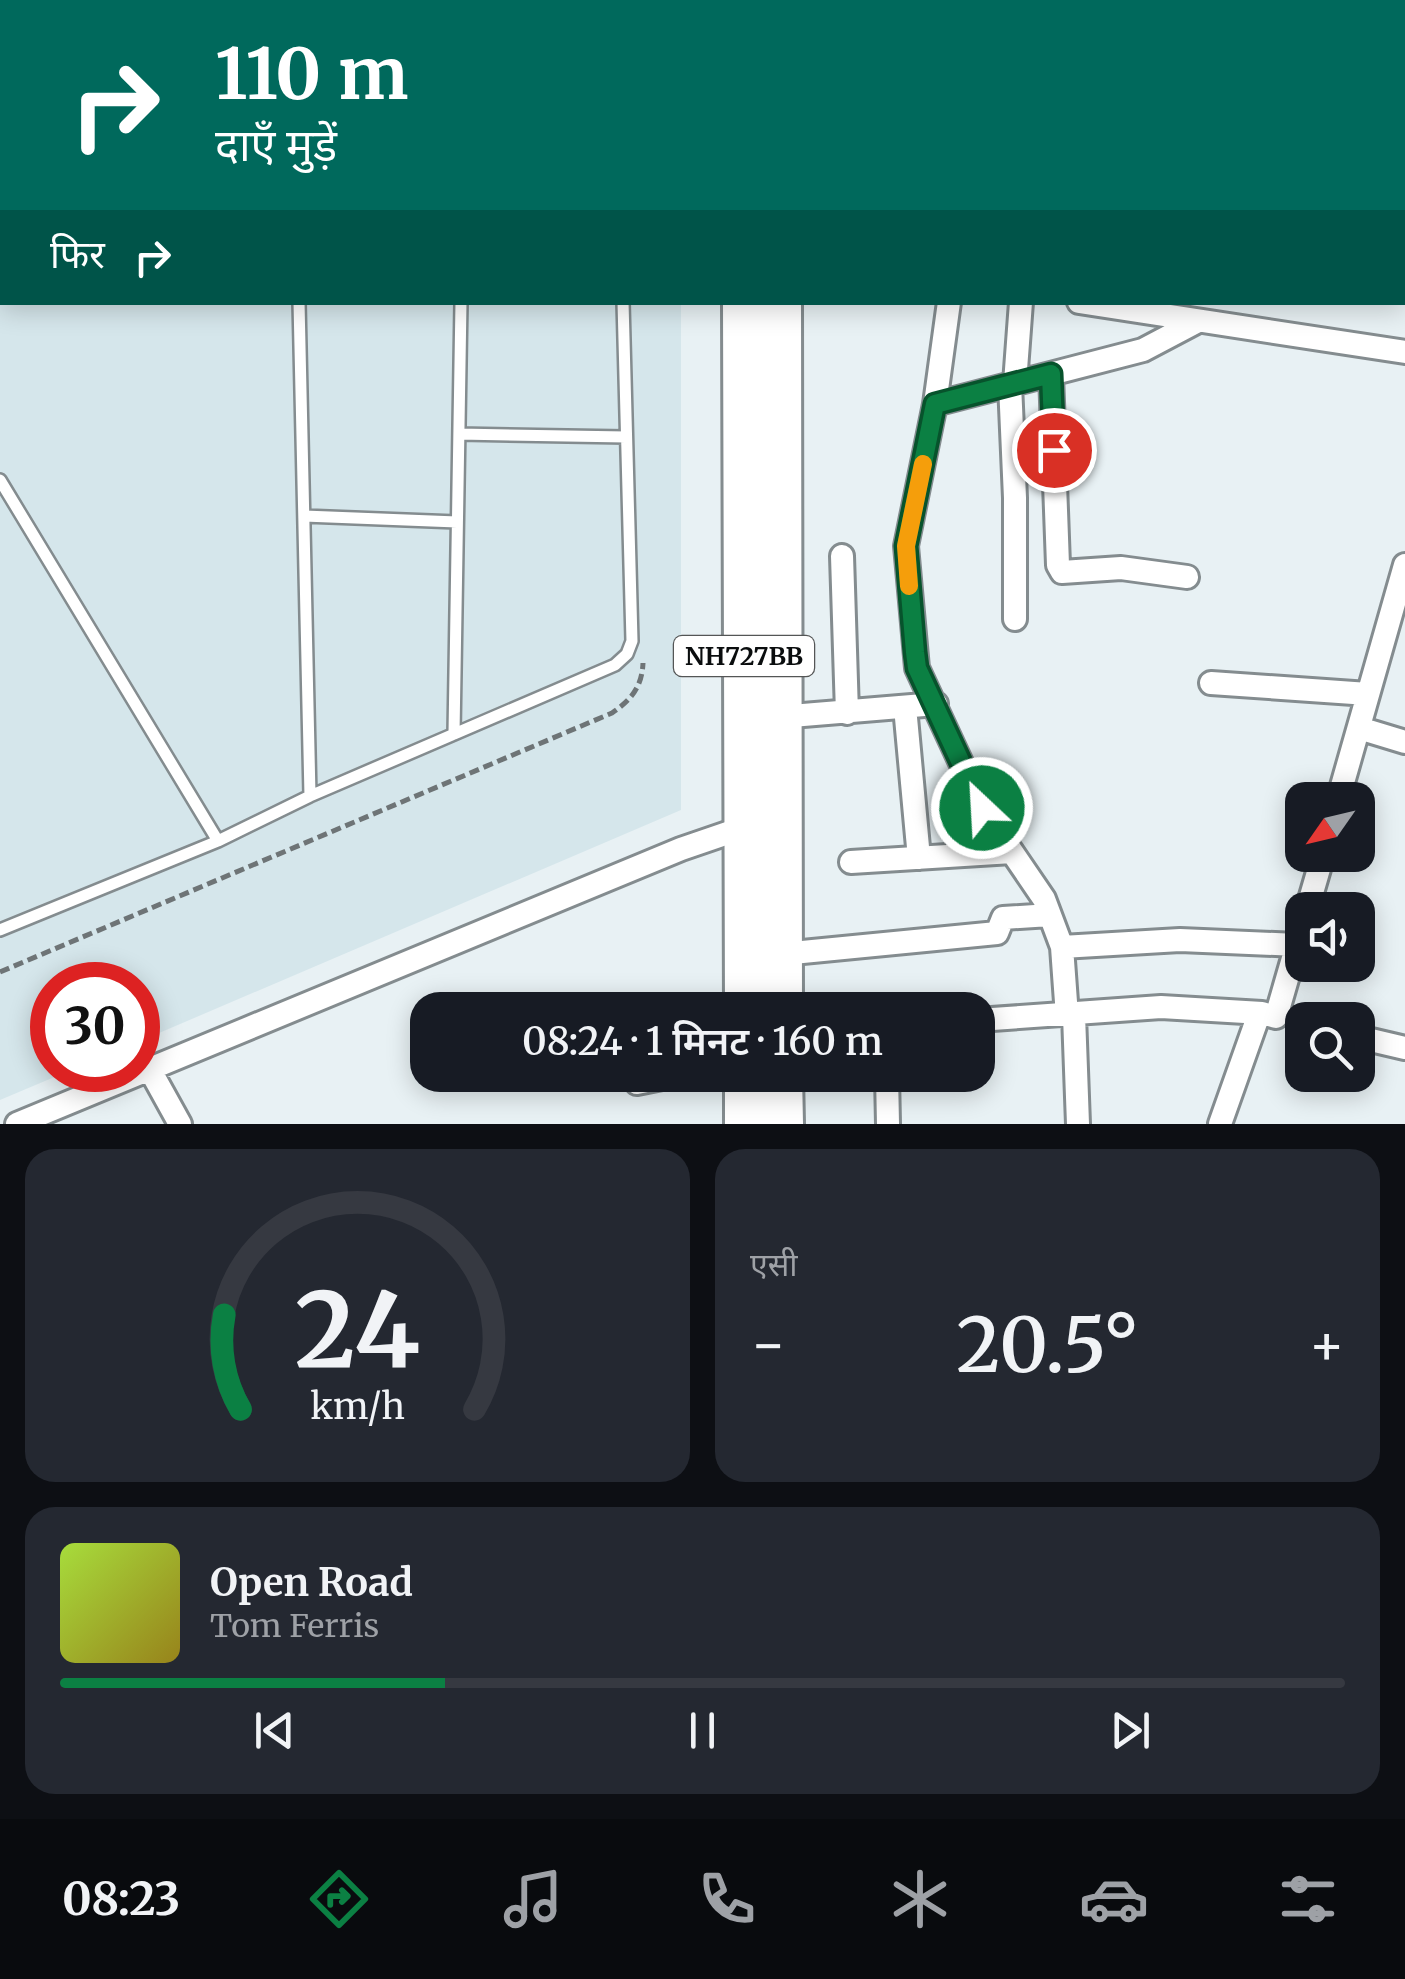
<!DOCTYPE html>
<html lang="hi">
<meta charset="utf-8">
<style>
body{margin:0;font-family:Merriweather,"Noto Sans Devanagari",serif;background:#242831;color:#f1f3f6;height:100vh;display:flex;flex-direction:column;font-size:38px;white-space:nowrap}
*{box-sizing:border-box;margin:0}
p{font-size:32px;color:#9ea1a6}
.icon{flex:none;width:55px;height:55px;fill:none;stroke:currentColor;stroke-width:2;stroke-linecap:round;stroke-linejoin:round}
.map{position:relative;height:1124px;overflow:hidden}
.details{display:flex;flex-direction:column;gap:25px;padding:25px;background:#0d0f14;flex:1}
.details>*{flex:none}
.top-card{position:absolute;left:0px;top:0px;width:1405px;height:305px;box-shadow:0 5px 25px #0003;background:#00695c;color:#fff;overflow:hidden}
.needle{width:65px;rotate:236deg}
.controls{position:absolute;left:1285px;top:782px;display:grid;gap:20px}
.controls a{display:grid;place-items:center;width:90px;height:90px;border-radius:20px;background:#171b24;box-shadow:0 5px 25px #0003;font-size:50px}
.speed{position:absolute;left:30px;top:962px;display:flex;gap:20px;font-size:50px;font-weight:700;text-align:center}
.speed>*{display:grid;place-content:center;width:130px;height:130px;border-radius:50%;background:#171b24;box-shadow:0 5px 25px #0003;line-height:1}
.speed .limit{border:15px solid #d22;background:#fff;color:#111}
.pin{position:absolute;display:grid;place-items:center;width:85px;height:85px;color:#fff;margin:-42px;border:5px solid #fff;border-radius:50%;box-shadow:0 2px 10px #0007}
.me{position:absolute;width:110px;margin:-55px;rotate:335deg;stroke-linejoin:round;filter:drop-shadow(0 0 8px #0008)}
.turn{display:flex;align-items:center;gap:35px;height:210px;padding:0 50px;font-size:45px}
.turn .icon{width:130px;height:130px;stroke-width:2.5}
.turn b{display:block;font-size:70px;line-height:85px}
.then{display:flex;align-items:center;height:95px;padding:0 50px;background:#0003;gap:20px;font-size:38px}
.big{font-size:75px;font-weight:600;line-height:1.1}
.details .tile{flex:1;display:flex;flex-direction:column;justify-content:center;gap:15px;min-width:0;padding:0 35px;border-radius:30px;background:#242831}
.details .dial{align-items:center;gap:0}
.dial svg{height:260px;overflow:visible;fill:none;stroke:#363941;stroke-width:7;stroke-linecap:round;text-anchor:middle}
.dial text{fill:#f1f3f6;stroke:none}
.song{display:flex;align-items:center;gap:30px}
.cover{width:120px;height:120px;border-radius:15px;background:linear-gradient(135deg,hsl(80 70% 55%),hsl(50 70% 35%))}
.played{height:10px;border-radius:5px;background:linear-gradient(90deg,#0b8043 30%,#363941 30%)}
.keys{display:flex;justify-content:space-around;direction:ltr}
.heat{display:flex;justify-content:space-between;align-items:center;font-size:55px;direction:ltr}
.details .tiles{flex:1;display:grid;gap:25px;grid-template-columns:1fr 1fr}
.tile:last-child{grid-column:span 2}
.trip{position:absolute;left:410px;top:992px;width:585px;height:100px;border-radius:30px;background:#171b24;box-shadow:0 5px 25px #0003;font-weight:600;line-height:100px;text-align:center}
.menu{display:flex;height:160px;justify-content:space-around;align-items:center;background:#090b0e;color:#9ea1a6}
.menu .icon{width:70px;height:70px}
.menu .current{color:#0b8043}
.menu b{font-size:45px;color:#f1f3f6}
.map>svg:first-child{display:block}
.built{fill:#d5e6eb}
.lines{fill:none;stroke-linecap:round;stroke-linejoin:round}
.lane-casing{stroke:#848c8f;stroke-width:16}
.street-casing{stroke:#848c8f;stroke-width:28}
.highway-casing{stroke:#848c8f;stroke-width:48}
.path{stroke:#6e7476;stroke-width:5;stroke-dasharray:10 5;stroke-linecap:butt}
.lane{stroke:#fff;stroke-width:11}
.street{stroke:#fff;stroke-width:22}
.highway{stroke:#fff;stroke-width:42}
.route-casing{stroke:#07532c;stroke-width:25}
.route{stroke:#0b8043;stroke-width:18}
.slow{stroke:#f59e0b;stroke-width:18}
.labels{text-anchor:middle;stroke-width:9;stroke-linejoin:round;paint-order:stroke}
.shield{fill:#fff;stroke:#545656;stroke-width:2.5}
.shield-label{font-size:25px;font-weight:bold;fill:#0a0d0e}
</style>
<div class="map">
<svg width="1405" height="1124" viewBox="0 0 1405 1124">
<rect width="100%" height="100%" fill="#e8f1f4"/>
<!-- built -->
<path class="built" d="M0,0H681L2,2V302L681,303V810L138,1042V985H52V1070H71L0,1100Z"/>
<g class="lines">
<!-- lane casing -->
<g class="lane-casing">
<path id="lane" d="M612,0V2
M266,2L270,0
M333,2V0
M0,158L2,157
M0,204L2,202
M299,302L310,796
M459,434L626,437
M0,480L218,841
M304,516L457,522
M454,734L461,302
M0,930L218,841L310,796L615,665L627,654L632,641L623,302"/>
</g>
<!-- street casing -->
<g class="street-casing">
<path id="street" d="M1024,2L1025,0
M1132,2V0
M1239,2V0
M1350,2V0
M1402,153L1405,154
M949,302L935,404L906,546L917,668L982,808L1044,899L1062,947L1067,1016
M1079,302L1405,352
M1051,374L1058,565L1062,572L1121,568L1187,577
M1015,383L1021,302
M1010,384L1015,498V619
M935,404L1143,350L1198,321
M842,556L847,713
M1211,683L1368,694
M905,707L919,858
M779,717L936,704
M1359,728L1405,742
M1338,800L1405,565
M851,862L1012,852
M1307,910L1323,855
M1062,947L1180,940L1297,945
M782,954L997,933L1003,918L1050,915
M1074,1015L1078,1124
M978,1020L1161,1007L1262,1013L1276,1017L1302,927
M1358,1037L1405,1048
M149,1068L180,1124
M887,1075L888,1124
M637,1083L677,1075
M17,1124L681,849L751,825
M1220,1124L1259,1014"/>
</g>
<!-- highway casing -->
<g class="highway-casing">
<path id="highway" d="M747,2V0
M784,2L785,0
M744,302L746,1010
M780,302L781,1010
M746,1075V1124
M781,1075L782,1124"/>
</g>
<!-- path -->
<path class="path" d="M230,2L232,0
M0,972L612,713C631,700 642,687 643,663"/>
<!-- lane -->
<use href="#lane" class="lane"/>
<!-- street -->
<use href="#street" class="street"/>
<!-- highway -->
<use href="#highway" class="highway"/>
</g>
<g class="lines">
<!-- route casing -->
<g class="route-casing">
<path id="route" d="M982,808L917,668L915,652L906,546L935,404L1051,374L1054,450"/>
</g>
<!-- route -->
<use href="#route" class="route"/>
<!-- slow -->
<path class="slow" d="M909,586L906,546L923,464"/>
</g>
<g class="labels">
<!-- shield labels -->
<rect class="shield" x="674" y="636" width="140" height="40" rx="8"/>
<g class="shield-label">
<text x="744" y="665">NH727BB</text>
</g>
</g>
</svg>
<div class="controls">
<a><svg class="needle" viewBox="-14 -14 28 28"><path d="M0-13l5 13h-10z" fill="#e53935"/><path d="M0 13l5-13h-10z" fill="#9ea1a6"/></svg></a>
<a><svg class="icon" aria-label="sound" viewBox="0 0 24 24"><path d="M4 9h4l5-4v14l-5-4H4zM17 9q2 3 0 6"/></svg></a>
<a><svg class="icon" aria-label="search" viewBox="0 0 24 24"><circle cx="10" cy="10" r="6"/><path d="M15 15l6 6"/></svg></a>
</div>
<div class="speed"><div class="limit">30</div></div>
<div class="pin" style="left:1054px;top:450px;background:#d93025"><svg class="icon" aria-label="arrive" viewBox="0 0 24 24"><path d="M6 21V4h12l-3 4 3 4H6"/></svg></div>
<svg class="me" style="left:982px;top:808px" viewBox="-20 -20 40 40"><circle r="17" fill="#0b8043" stroke="#fff" stroke-width="3"/><path d="M0-11L8 9 0 5-8 9z" fill="#fff"/></svg>
<div class="trip">08:24 · 1 मिनट · 160 m</div>
<div class="top-card">
<div class="turn"><svg class="icon" aria-label="right" viewBox="0 0 24 24"><path d="M7 20v-9h11M14 6l5 5-5 5"/></svg><div><b>110 m</b>दाएँ मुड़ें</div></div>
<div class="then">फिर<svg class="icon" aria-label="right" viewBox="0 0 24 24"><path d="M7 20v-9h11M14 6l5 5-5 5"/></svg></div>
</div>
</div>
<section class="details">
<div class="tiles">
<div class="tile dial"><svg viewBox="0 0 100 80">
<path d="M14 69A42 42 0 1 1 86 69"/>
<path d="M14 69A42 42 0 0 1 9 40" stroke="#0b8043"/>
<text x="50" y="56" font-size="32" font-weight="700">24</text>
<text x="50" y="72" font-size="11">km/h</text>
</svg></div>
<div class="tile"><p>एसी</p>
<div class="heat"><a>−</a><b class="big">20.5°</b><a>+</a></div>
</div>
<div class="tile">
<div class="song"><i class="cover"></i><div><b>Open Road</b><p>Tom Ferris</p></div></div>
<div class="played"></div>
<div class="keys"><svg class="icon" aria-label="previous" viewBox="0 0 24 24"><path d="M18 5L8 12l10 7zM5 5v14"/></svg><svg class="icon" aria-label="pause" viewBox="0 0 24 24"><path d="M8 5v14M16 5v14"/></svg><svg class="icon" aria-label="next" viewBox="0 0 24 24"><path d="M6 5l10 7-10 7zM19 5v14"/></svg></div>
</div>
</div>
</section>
<nav class="menu">
<b>08:23</b>
<svg class="icon current" aria-label="directions" viewBox="0 0 24 24"><path d="M12 3l9 9-9 9-9-9zM9 14v-3h6M13 9l2 2-2 2"/></svg>
<svg class="icon" aria-label="music" viewBox="0 0 24 24"><path d="M9 18V5l10-2v13"/><circle cx="6" cy="18" r="3"/><circle cx="16" cy="16" r="3"/></svg>
<svg class="icon" aria-label="phone" viewBox="0 0 24 24"><path d="M5 4h4l2 5-3 2q2 4 5 5l2-3 5 2v4C11 20 4 13 5 4z"/></svg>
<svg class="icon" aria-label="climate" viewBox="0 0 24 24"><path d="M12 3v18M4 7l16 10M4 17L20 7"/></svg>
<svg class="icon" aria-label="car" viewBox="0 0 24 24"><path d="M5 17H2v-5l4-1 3-4h7l3 4 3 1v5h-3M9 17h6M6 11h13"/><circle cx="7" cy="17" r="2"/><circle cx="17" cy="17" r="2"/></svg>
<svg class="icon" aria-label="filters" viewBox="0 0 24 24"><path d="M4 7h16M4 17h16"/><circle cx="9" cy="7" r="2"/><circle cx="15" cy="17" r="2"/></svg>
</nav>
